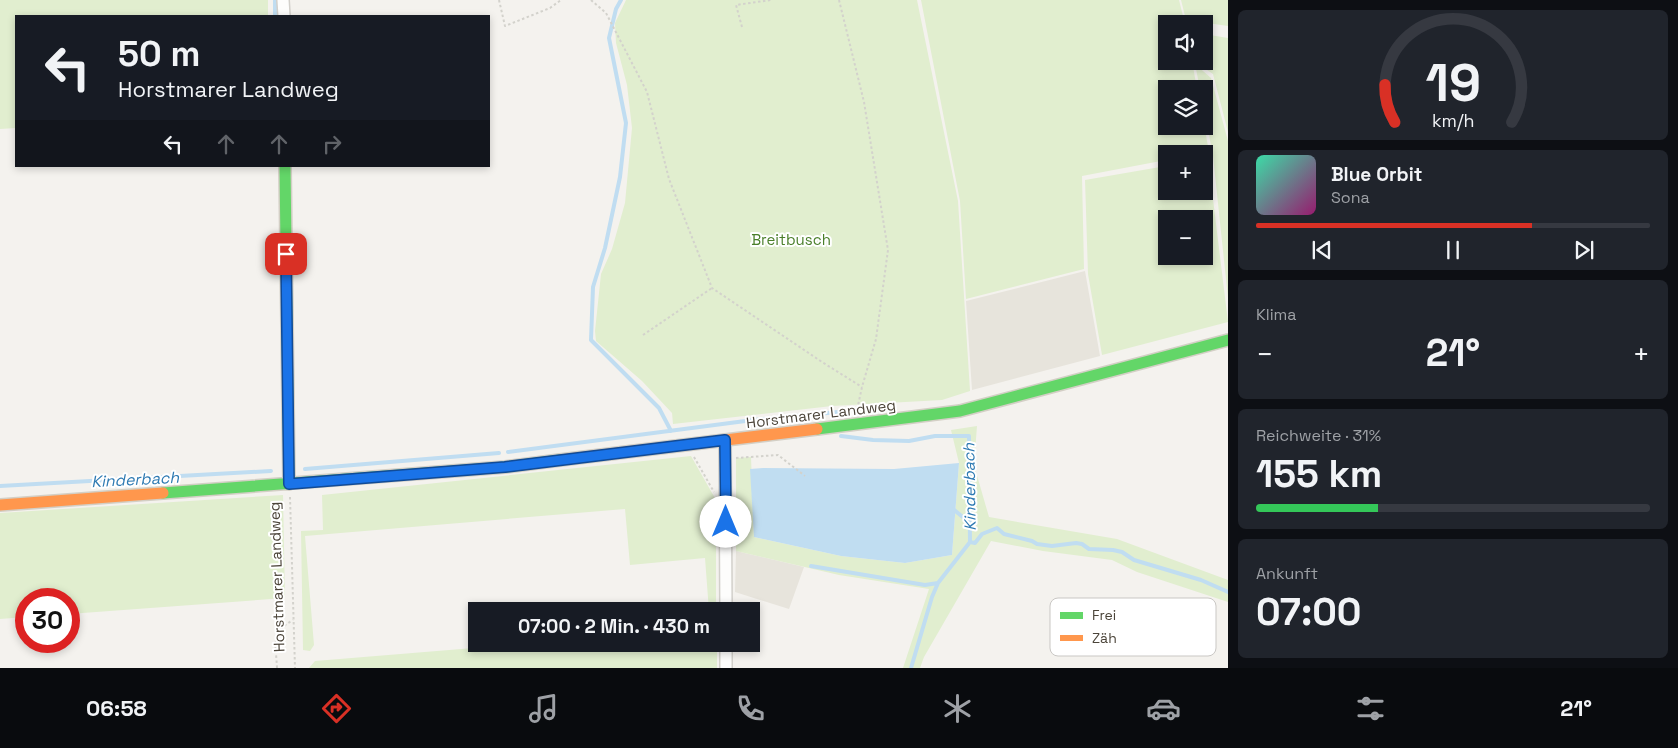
<!DOCTYPE html>
<html lang="de">
<meta charset="utf-8">
<style>
body{margin:0;font-family:"Space Grotesk",sans-serif;background:#20242c;color:#f1f3f6;height:100vh;display:flex;flex-direction:column;font-size:19px;white-space:nowrap}
*{box-sizing:border-box;margin:0}
p{font-size:16px;color:#9ea1a6}
.icon{flex:none;width:28px;height:28px;fill:none;stroke:currentColor;stroke-width:2;stroke-linecap:round;stroke-linejoin:round}
.map{position:relative;flex:1;overflow:hidden}
.details{display:flex;flex-direction:column;gap:10px;padding:10px;background:#0d0f14;width:450px}
.details>*{flex:none}
.hud{position:absolute;left:15px;top:15px;width:475px;height:152px;border-radius:0px;box-shadow:0 2px 8px #0003;background:#171b24;color:#f1f3f6;overflow:hidden}
.fabs{position:absolute;left:1158px;top:15px;display:grid;gap:10px}
.fabs a{display:grid;place-items:center;width:55px;height:55px;border-radius:0px;background:#171b24;box-shadow:0 2px 8px #0003;font-size:25px}
.speed{position:absolute;left:15px;top:588px;display:flex;gap:10px;font-size:25px;font-weight:700;text-align:center}
.speed>*{display:grid;place-content:center;width:65px;height:65px;border-radius:50%;background:#171b24;box-shadow:0 2px 8px #0003;line-height:1}
.speed .limit{border:8px solid #d22;background:#fff;color:#111}
.pin{position:absolute;display:grid;place-items:center;width:42px;height:42px;color:#fff;margin:-21px;border-radius:10px;box-shadow:0 2px 8px #0006}
.me{position:absolute;width:55px;margin:-28px;rotate:0deg;stroke-linejoin:round;filter:drop-shadow(0 0 4px #0008)}
.turn{display:flex;align-items:center;gap:18px;height:105px;padding:0 20px;font-size:22px}
.turn .icon{width:65px;height:65px;stroke-width:2.5}
.turn b{display:block;font-size:35px;line-height:42px}
.lanes{display:flex;align-items:center;height:48px;padding:0 20px;background:#0003;justify-content:center;gap:25px;direction:ltr}
.lanes .off{opacity:.35}
.big{font-size:38px;font-weight:700;line-height:1.1}
.details .card{flex:1;display:flex;flex-direction:column;justify-content:center;gap:8px;min-width:0;padding:0 18px;border-radius:8px;background:#20242c}
.details .dial{align-items:center;gap:0}
.dial svg{height:130px;overflow:visible;fill:none;stroke:#363941;stroke-width:7;stroke-linecap:round;text-anchor:middle}
.dial text{fill:#f1f3f6;stroke:none}
.song{display:flex;align-items:center;gap:15px}
.cover{width:60px;height:60px;border-radius:8px;background:linear-gradient(135deg,hsl(160 70% 55%),hsl(320 70% 35%))}
.played{height:5px;border-radius:2px;background:linear-gradient(90deg,#d93025 70%,#363941 70%)}
.keys{display:flex;justify-content:space-around;direction:ltr}
.heat{display:flex;justify-content:space-between;align-items:center;font-size:28px;direction:ltr}
.charge{height:8px;border-radius:4px;background:linear-gradient(90deg,#34c759 31%,#363941 0)}
.trip{position:absolute;left:468px;top:602px;width:292px;height:50px;border-radius:0px;background:#171b24;box-shadow:0 2px 8px #0003;font-weight:700;line-height:50px;text-align:center}
.tab-bar{display:flex;height:80px;justify-content:space-around;align-items:center;background:#090b0e;color:#9ea1a6}
.tab-bar .icon{width:35px;height:35px}
.tab-bar .selected{color:#d93025}
.tab-bar b{font-size:22px;color:#f1f3f6}
main{display:flex;flex:1;min-height:0}
.map>svg:first-child{display:block}
.residential{fill:#e7e4dc}
.green{fill:#e1eecf;fill-rule:evenodd}
.water{fill:#c0ddf1}
.lines{fill:none;stroke-linecap:round;stroke-linejoin:round}
.stream{stroke:#c0ddf1;stroke-width:4}
.street-casing{stroke:#d2d0cb;stroke-width:14}
.fast-casing{stroke:#d3cfc5;stroke-width:14}
.slow-casing{stroke:#d3cfc5;stroke-width:14}
.path{stroke:#d3d2cc;stroke-width:2;stroke-dasharray:2.5 2.5;stroke-linecap:butt}
.street{stroke:#fdfdfc;stroke-width:11}
.fast{stroke:#63d668;stroke-width:11}
.slow{stroke:#ff974d;stroke-width:11}
.route-casing{stroke:#114b97;stroke-width:12}
.route{stroke:#1a73e8;stroke-width:9}
.labels{text-anchor:middle;stroke-width:4;stroke-linejoin:round;paint-order:stroke}
.park-label{font-size:15px;fill:#4a7f2a;stroke:#fff}
.street-label{font-size:15px;fill:#4b4439;stroke:#fff}
.water-label{font-size:16px;font-style:italic;fill:#2e7ab2;stroke:#fff}
.key{fill:#fff;stroke:#c9c7c4;stroke-width:1}
.key-label{font-size:14px;fill:#4b4439}
</style>
<main>
<div class="map">
<svg width="1228" height="668" viewBox="0 0 1228 668">
<rect width="100%" height="100%" fill="#f4f2ee"/>
<!-- residential -->
<path class="residential" d="M1085,271L1100,356L972,390L966,301Z
M736,551L804,567L789,609L735,592Z"/>
<!-- green -->
<path class="green" d="M0,0H268V16H16V128L0,129Z
M626,0H917L958,201L970,391L942,400L832,406L673,424L672,413L642,381L596,341L595,331L601,274L612,249L625,203L632,128L627,85L616,43L615,23Z
M921,0H1179L1185,24H1166V61H1192L1197,89H1166V126H1204V124L1209,152L1198,154H1166V160L1082,176L1084,269L966,299L960,201Z
M1181,0H1228V26L1186,20Z
M1204,34L1228,38V132L1213,74L1195,62L1204,61Z
M1195,64L1211,78L1228,141V298L1213,156L1204,108V89H1200Z
M1208,158L1228,322L1102,355L1088,274L1085,180L1166,166V191H1204V159ZM1166,219H1204V256H1166Z
M977,426L974,465L989,517L1117,539L1228,580V602L1137,572L1112,560L1043,551L991,541L924,657L920,668H903L929,589L839,575L736,551V458L751,457L754,537L841,556L905,563L952,555L959,463L951,430Z
M691,456L716,500V611H709L705,558L630,565L625,509L305,536L314,645L310,651L303,650L301,531L323,530L322,495Z
M283,495L285,598L69,614V599H26V617L0,619V513Z
M523,644H717V668H309L315,661Z"/>
<!-- water -->
<path class="water" d="M959,463L952,555L905,563L841,556L754,537L750,469L763,468L894,469Z"/>
<g class="lines">
<!-- stream -->
<path class="stream" d="M275,0V16
M621,0L616,9L609,38L626,123L620,177L605,248L593,287L591,340L659,408L671,431
M841,436L873,440L909,441L935,436H969L970,542L975,543L982,534L997,528L1004,534L1032,541L1037,544L1052,546L1076,543L1082,544L1089,549L1113,550L1122,552L1134,560L1201,580L1228,592
M508,452L753,420L838,412
M305,469L499,453
M0,486L271,471
M953,509L970,523
M811,566L925,585L938,583
M911,668L932,597L938,583L970,542"/>
<!-- street casing -->
<g class="street-casing">
<path id="street" d="M283,0L284,16
M725,440L726,611
M726,644V668"/>
</g>
<!-- fast casing -->
<g class="fast-casing">
<path id="fast" d="M285,166L289,484
M817,429L960,411L1228,340
M163,493L505,467L560,460"/>
</g>
<!-- slow casing -->
<g class="slow-casing">
<path id="slow" d="M560,460L817,429
M0,505L163,493"/>
</g>
<!-- path -->
<path class="path" d="M499,0L505,26L550,8L561,0
M591,0L606,13L647,92L669,179L712,288L822,362L862,387
M839,0L864,102L888,250L876,339L862,387L857,410
M742,27L736,5L771,0
M643,335L712,288
M694,457L714,492
M736,458L778,455L805,476
M290,497L295,668
M277,668C276,644 270,633 293,620"/>
<!-- street -->
<use href="#street" class="street"/>
<!-- fast -->
<use href="#fast" class="fast"/>
<!-- slow -->
<use href="#slow" class="slow"/>
</g>
<g class="lines">
<!-- route casing -->
<g class="route-casing">
<path id="route" d="M286,254L289,484L505,467L725,440L726,522"/>
</g>
<!-- route -->
<use href="#route" class="route"/>
</g>
<g class="labels">
<!-- park labels -->
<g class="park-label">
<text x="791" y="245">Breitbusch</text>
</g>
<!-- street labels -->
<g class="street-label">
<text transform="translate(821 414) rotate(-7)" y="5">Horstmarer Landweg</text>
<text transform="translate(277 577) rotate(-92)" y="5">Horstmarer Landweg</text>
</g>
<!-- water labels -->
<g class="water-label">
<text transform="translate(135 479) rotate(-3)" y="6">Kinderbach</text>
<text transform="translate(969 487) rotate(-91)" y="6">Kinderbach</text>
</g>
</g>
<!-- legend -->
<rect x="1050" y="598" width="166" height="58" rx="8" class="key"/>
<rect x="1060" y="612" width="23" height="7" fill="#63d668"/>
<rect x="1060" y="635" width="23" height="6" fill="#ff974d"/>
<g class="key-label">
<text x="1092" y="620">Frei</text>
<text x="1092" y="643">Zäh</text>
</g>
</svg>
<div class="fabs">
<a><svg class="icon" aria-label="sound" viewBox="0 0 24 24"><path d="M4 9h4l5-4v14l-5-4H4zM17 9q2 3 0 6"/></svg></a>
<a><svg class="icon" aria-label="layers" viewBox="0 0 24 24"><path d="M12 4l9 5-9 5-9-5zM3 14l9 5 9-5"/></svg></a>
<a>+</a>
<a>−</a>
</div>
<div class="speed"><div class="limit">30</div></div>
<div class="pin" style="left:286px;top:254px;background:#d93025"><svg class="icon" aria-label="arrive" viewBox="0 0 24 24"><path d="M6 21V4h12l-3 4 3 4H6"/></svg></div>
<svg class="me" style="left:726px;top:522px" viewBox="-20 -20 40 40"><circle r="19" fill="#fff"/><path d="M0-13L10 11 0 6-10 11z" fill="#1a73e8"/></svg>
<div class="trip">07:00 · 2 Min. · 430 m</div>
<div class="hud">
<div class="turn"><svg class="icon" aria-label="left" viewBox="0 0 24 24"><path d="M17 20v-9H6M10 6l-5 5 5 5"/></svg><div><b>50 m</b>Horstmarer Landweg</div></div>
<div class="lanes"><svg class="icon" aria-label="left" viewBox="0 0 24 24"><path d="M17 20v-9H6M10 6l-5 5 5 5"/></svg><svg class="icon off" aria-label="ahead" viewBox="0 0 24 24"><path d="M12 20V5M6 11l6-6 6 6"/></svg><svg class="icon off" aria-label="ahead" viewBox="0 0 24 24"><path d="M12 20V5M6 11l6-6 6 6"/></svg><svg class="icon off" aria-label="right" viewBox="0 0 24 24"><path d="M7 20v-9h11M14 6l5 5-5 5"/></svg></div>
</div>
</div>
<section class="details">
<div class="card dial"><svg viewBox="0 0 100 80">
<path d="M14 69A42 42 0 1 1 86 69"/>
<path d="M14 69A42 42 0 0 1 8 46" stroke="#d93025"/>
<text x="50" y="56" font-size="32" font-weight="700">19</text>
<text x="50" y="72" font-size="11">km/h</text>
</svg></div>
<div class="card">
<div class="song"><i class="cover"></i><div><b>Blue Orbit</b><p>Sona</p></div></div>
<div class="played"></div>
<div class="keys"><svg class="icon" aria-label="previous" viewBox="0 0 24 24"><path d="M18 5L8 12l10 7zM5 5v14"/></svg><svg class="icon" aria-label="pause" viewBox="0 0 24 24"><path d="M8 5v14M16 5v14"/></svg><svg class="icon" aria-label="next" viewBox="0 0 24 24"><path d="M6 5l10 7-10 7zM19 5v14"/></svg></div>
</div>
<div class="card"><p>Klima</p>
<div class="heat"><a>−</a><b class="big">21°</b><a>+</a></div>
</div>
<div class="card"><p>Reichweite · 31%</p><b class="big">155 km</b><div class="charge"></div></div>
<div class="card"><p>Ankunft</p><b class="big">07:00</b></div>
</section>
</main>
<nav class="tab-bar">
<b>06:58</b>
<svg class="icon selected" aria-label="directions" viewBox="0 0 24 24"><path d="M12 3l9 9-9 9-9-9zM9 14v-3h6M13 9l2 2-2 2"/></svg>
<svg class="icon" aria-label="music" viewBox="0 0 24 24"><path d="M9 18V5l10-2v13"/><circle cx="6" cy="18" r="3"/><circle cx="16" cy="16" r="3"/></svg>
<svg class="icon" aria-label="phone" viewBox="0 0 24 24"><path d="M5 4h4l2 5-3 2q2 4 5 5l2-3 5 2v4C11 20 4 13 5 4z"/></svg>
<svg class="icon" aria-label="climate" viewBox="0 0 24 24"><path d="M12 3v18M4 7l16 10M4 17L20 7"/></svg>
<svg class="icon" aria-label="car" viewBox="0 0 24 24"><path d="M5 17H2v-5l4-1 3-4h7l3 4 3 1v5h-3M9 17h6M6 11h13"/><circle cx="7" cy="17" r="2"/><circle cx="17" cy="17" r="2"/></svg>
<svg class="icon" aria-label="filters" viewBox="0 0 24 24"><path d="M4 7h16M4 17h16"/><circle cx="9" cy="7" r="2"/><circle cx="15" cy="17" r="2"/></svg>
<b>21°</b>
</nav>
